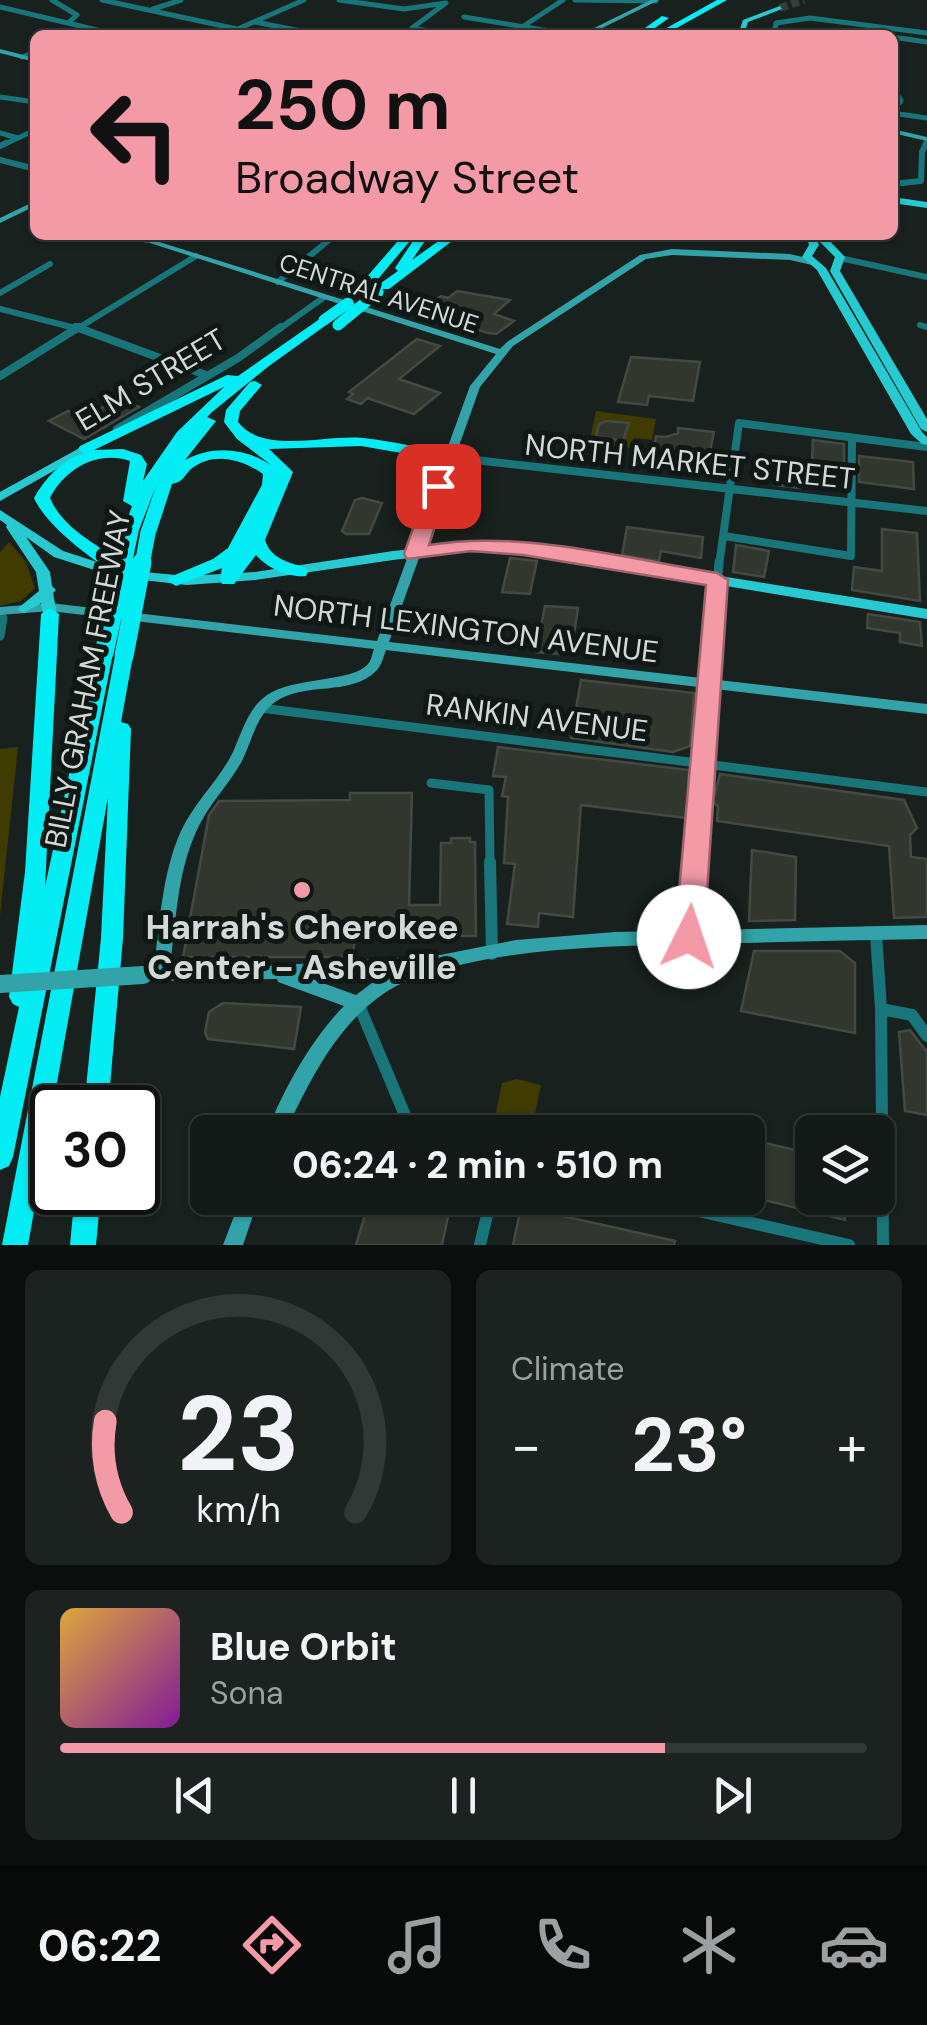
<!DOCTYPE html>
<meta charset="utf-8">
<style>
body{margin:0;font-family:"DM Sans",sans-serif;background:#1b221f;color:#f1f3f6;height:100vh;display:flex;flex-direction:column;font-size:38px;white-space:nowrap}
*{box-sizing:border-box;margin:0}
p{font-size:32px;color:#9ca0a1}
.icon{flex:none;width:55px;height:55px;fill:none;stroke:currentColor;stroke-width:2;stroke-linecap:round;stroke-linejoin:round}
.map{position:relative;height:1245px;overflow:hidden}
.drawer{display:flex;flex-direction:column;gap:25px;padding:25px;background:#0a0e0c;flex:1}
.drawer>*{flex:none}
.guide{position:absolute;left:30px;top:30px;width:868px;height:210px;border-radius:15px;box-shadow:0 2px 8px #0004,0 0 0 2px #313835;background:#f49aa7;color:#111;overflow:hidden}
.tools{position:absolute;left:795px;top:1115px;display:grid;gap:20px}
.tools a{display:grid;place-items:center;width:100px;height:100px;border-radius:15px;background:#121916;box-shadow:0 2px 8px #0004,0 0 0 2px #313835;font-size:50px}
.speed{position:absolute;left:30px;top:1085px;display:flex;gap:20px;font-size:50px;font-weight:700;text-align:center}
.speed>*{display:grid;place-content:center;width:130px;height:130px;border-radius:50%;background:#121916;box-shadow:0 2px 8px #0004,0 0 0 2px #313835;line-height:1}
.speed .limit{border:5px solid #111;border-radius:15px;background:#fff;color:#111}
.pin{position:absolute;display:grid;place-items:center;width:85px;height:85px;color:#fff;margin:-42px;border-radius:20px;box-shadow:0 5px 15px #0006}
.me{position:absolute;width:110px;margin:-55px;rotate:4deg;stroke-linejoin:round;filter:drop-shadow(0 0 8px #0008)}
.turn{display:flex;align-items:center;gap:35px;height:210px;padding:0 40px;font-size:45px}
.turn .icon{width:130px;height:130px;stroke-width:2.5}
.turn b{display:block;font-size:70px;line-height:85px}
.big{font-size:75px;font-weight:700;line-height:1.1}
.drawer .tile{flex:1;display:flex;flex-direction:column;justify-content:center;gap:15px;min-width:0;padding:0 35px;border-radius:15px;background:#1b221f}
.drawer .dial{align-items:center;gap:0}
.dial svg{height:260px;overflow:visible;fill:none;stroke:#313835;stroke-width:7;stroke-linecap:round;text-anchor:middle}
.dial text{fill:#f1f3f6;stroke:none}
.song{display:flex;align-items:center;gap:30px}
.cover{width:120px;height:120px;border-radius:15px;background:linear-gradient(135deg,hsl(40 70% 55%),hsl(290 70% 35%))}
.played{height:10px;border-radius:5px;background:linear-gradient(90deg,#f49aa7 75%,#313835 75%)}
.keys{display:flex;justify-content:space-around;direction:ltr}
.heat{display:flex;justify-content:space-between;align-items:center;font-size:55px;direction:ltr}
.drawer .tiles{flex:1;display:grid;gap:25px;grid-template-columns:1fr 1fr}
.tile:last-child{grid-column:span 2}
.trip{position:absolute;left:190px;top:1115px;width:575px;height:100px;border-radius:15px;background:#121916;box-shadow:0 2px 8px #0004,0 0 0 2px #313835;font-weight:700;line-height:100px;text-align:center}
.dock{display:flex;height:160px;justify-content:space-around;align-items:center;background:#070a09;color:#9ca0a1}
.dock .icon{width:70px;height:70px}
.dock .active{color:#f49aa7}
.dock b{font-size:45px;color:#f1f3f6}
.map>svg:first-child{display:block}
.green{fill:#3f3b01}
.building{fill:#31362e;stroke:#444941;stroke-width:2.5}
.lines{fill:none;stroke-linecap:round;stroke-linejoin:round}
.primary-tunnel{stroke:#343d39;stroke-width:8;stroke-dasharray:8 4;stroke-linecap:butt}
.street-far4{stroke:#18767a;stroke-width:5}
.street-far3{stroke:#18767a;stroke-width:6}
.street-far2{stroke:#18767a;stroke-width:8}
.street-far1{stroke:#18767a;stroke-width:9}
.street{stroke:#18767a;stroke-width:12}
.secondary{fill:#32a4a9;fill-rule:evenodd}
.primary{fill:#27cad0;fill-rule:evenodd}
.highway{fill:#05edf4;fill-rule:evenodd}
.secondary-bridge{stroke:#32a4a9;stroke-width:18}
.highway-bridge-far2{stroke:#05edf4;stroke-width:11}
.highway-bridge-far1{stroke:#05edf4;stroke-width:15}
.highway-bridge{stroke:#05edf4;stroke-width:19}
.route{fill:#f49aa7;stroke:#9f646d;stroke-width:2.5}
.poi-dot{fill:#f49aa7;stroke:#0f1814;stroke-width:4}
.labels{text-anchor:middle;stroke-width:10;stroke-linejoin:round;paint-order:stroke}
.far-street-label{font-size:25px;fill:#d3d9d6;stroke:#0f1814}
.street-label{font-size:30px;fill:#d3d9d6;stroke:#0f1814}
.near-poi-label{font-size:35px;font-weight:bold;fill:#d3d9d6;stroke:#0f1814}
</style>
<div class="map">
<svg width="927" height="1245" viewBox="0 0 927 1245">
<rect width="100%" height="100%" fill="#18211d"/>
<!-- green -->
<path class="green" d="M596,411L656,419L652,440L634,438L632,448L589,444Z
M9,542L26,562L35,588L21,601L0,606V552Z
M18,747L0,916V749Z
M517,1079L541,1085L531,1132H492L502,1083Z"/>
<!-- building -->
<path class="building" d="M457,291L510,300L494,314L514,321L496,334L488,333L419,312L441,296L448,298Z
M417,339L440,346L399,379L440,393L414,414L367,398L361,404L347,399L353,394L349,392Z
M631,357L700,362L693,401L649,396L647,405L618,402Z
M119,398L139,407L84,439L49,421L68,411L84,418Z
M606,421L629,423L623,441L596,436L599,424Z
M678,428L714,432L710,452L689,455V461L652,456L656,436L666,437L678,433Z
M813,440L844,444V466L812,461Z
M859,456L913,462L914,489L859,482Z
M777,462L801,465L800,488L774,485Z
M362,498L382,503L369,534H346L342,531L355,500Z
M627,527L703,537L701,558L661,551L659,561L622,555Z
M882,529L917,533L920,601L852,590L854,567L882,571Z
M736,545L769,551L764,577L733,572Z
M510,558L537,561L530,594L502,592Z
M545,606L578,608L571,655L536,652Z
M868,614L920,622L922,646L900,642V633L867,628Z
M581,680L694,693L690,746L673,752L571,738Z
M498,747L689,770L687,818L581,805L573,917L539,913L538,927L507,924L515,864L504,863L508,797L502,796L506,777L493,776Z
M720,774L904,800L917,828L910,835L911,857L927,859V917L894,918L889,846L717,821L718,807L713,801Z
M350,793H412L409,905H440L441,843H451V838H470V842H475L476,936L355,935L353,957H183L209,815L219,801L350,800Z
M752,850L796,857L795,920L749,921Z
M754,951H840L855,963V1033L741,1011Z
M223,1003L301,1007L294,1049L208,1039L205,1032L209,1012Z
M910,1030L927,1052V1115L905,1111L899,1032Z
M748,1139L812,1154V1198H846L845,1220L748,1196Z
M370,1198H452L442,1245H356Z
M527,1208L675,1241L674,1245H513L520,1212Z"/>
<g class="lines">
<!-- primary-tunnel -->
<path class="primary-tunnel" d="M780,8L804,0"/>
<!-- street-far4 -->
<path class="street-far4" d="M52,0L77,15L68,23
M102,0L237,29
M339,0L404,9L446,3L412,28L439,33L436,35
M575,0L656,1
M0,7L118,35
M153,9L181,0
M464,17L562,33
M255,22L321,35
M224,35L304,0
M510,35L563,0
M774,35L776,23L810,18L927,33
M892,37L927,42
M22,57L35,52
M892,85L901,101L892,111
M0,97L35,102
M892,113L927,118
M0,133L18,138
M1,146L35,130
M925,146L927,142"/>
<!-- street-far3 -->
<path class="street-far3" d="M0,146L6,143
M0,160L35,169
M892,184L921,181L922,152L926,143
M146,240L154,235
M840,258L927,277
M278,282L335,235
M0,293L50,264
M0,309L83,330
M920,325L927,327
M75,330L196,256
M278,330L323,298"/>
<!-- street-far2 -->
<path class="street-far2" d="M76,327L206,375
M0,376L79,327
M117,429L238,358L281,327
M448,457L927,511
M724,536L851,556L852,438
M719,565L739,423L927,447"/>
<!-- street-far1 -->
<path class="street-far1" d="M0,636L3,618
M261,708L927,792
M431,783L489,790L490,864
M695,864L719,562"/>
<!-- street -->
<path class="street" d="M490,862L492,954
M876,934L881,1009L883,1245
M689,937L695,862
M358,1003L412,1132
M881,1009L912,1015L927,1036
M641,1198L849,1245
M480,1245L491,1198"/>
<!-- secondary -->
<path class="secondary" d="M651,0H659L588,35H580Z
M0,49L35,58V62L0,53Z
M892,129L927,137V141L892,133Z
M35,201V206L0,223V218Z
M125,235H137L500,349L507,342L640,255L672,249L790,254L815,260V264L812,265L790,260L672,255L646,259L513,346L480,387L389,642L927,704V714L386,650C383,658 382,665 376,671C350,697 305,681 275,702C256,716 252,741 242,761C228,786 207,806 196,832C177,874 176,922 170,967L267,966L440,955L516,940L615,932L927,925V939C853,940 780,942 706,944C625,946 543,946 464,964C437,970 409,977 386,992C336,1025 310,1081 285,1132H267C284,1088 311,1040 344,1006L278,982L277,979L153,981L147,979L145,974L147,969L154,967C160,922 162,873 181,831C194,803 218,781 232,754C242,733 247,709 267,695C293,677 354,682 368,664C372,659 372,654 374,649L50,611L0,615V607L50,603L377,641L470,386L496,354ZM396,971L376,980L356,995L306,977Z
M241,1198H259L243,1245H223Z"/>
<!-- primary -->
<path class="primary" d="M780,6L782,9L748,22L744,35H738L743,20Z
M892,197L927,202V208L892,203Z
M806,235H824L845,257L840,271L927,419V432L921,429L830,271L835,257L816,238L819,245L812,256L826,268L922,432L927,437V445L922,444L911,434L817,270L802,257L809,245Z
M85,445L91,449L89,451L0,501V492Z
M0,510L63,551L122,570L187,576L255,572L393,551L460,544L525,545L927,609V619L525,553L460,552L393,560L255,580L187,585L116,577L54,557L26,537L50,572L52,586L56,590L53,593L57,614L50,619L43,614L41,603L24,613L17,609L39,591L36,572L6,527L7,525L0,520Z"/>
<!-- highway -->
<path class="highway" d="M717,0H727L664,35H654Z
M662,16L669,18L645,35H635Z
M403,235H415L367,292H359V286Z
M417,235H429L412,260L447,235H460L389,289H381V283L398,271L395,268Z
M324,316L329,317V323L269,366L212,412L207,417L216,421L185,460C213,445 245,448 271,465L237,439L224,422L226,410L250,382L255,381L262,385L240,411L238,422C263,455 326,434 363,438C392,441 420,448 448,453L455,457L448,461L361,446L269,449L293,472L265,540C271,559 288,562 306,568L308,572L306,576C289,578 267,568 256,555L234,584H222L220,580L222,568L176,586L168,581L170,577L213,559L228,548L262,485L263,474C242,459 213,451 191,469C183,477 183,482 172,484L156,533L148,538L140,533L156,486L137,535H125L123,531L132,506L123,501L130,461C97,450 65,469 50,498C64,532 106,549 134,570L136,574L134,578L128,579C100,568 46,526 34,498C46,477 61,461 84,453L78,449L80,446L227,375L238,376ZM224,387L177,432L143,481L147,464L141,455L123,449L94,450Z
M50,608L59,614L45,887L95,653L104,647L113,653L13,1157L9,1166L0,1170V1097L19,1007L13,1004L9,997L25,872L41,614Z
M124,650L133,656L121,722L128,724L131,729L123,938L108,1108H84L101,938L108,797L28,1245H2L115,656Z
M75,1192H101L96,1245H70Z"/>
<!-- secondary-bridge -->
<path class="secondary-bridge" d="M0,984L143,975"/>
<!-- highway-bridge-far2 -->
<path class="highway-bridge-far2" d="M324,320L348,303
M338,325L378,292"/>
<!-- highway-bridge-far1 -->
<path class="highway-bridge-far1" d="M124,565L131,531
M142,565L148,533"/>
<!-- highway-bridge -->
<path class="highway-bridge" d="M104,653L124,562
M124,656L142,562"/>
</g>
<!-- route -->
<path class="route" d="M438,480L448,486L429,545C523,530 623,558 717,573L728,580L704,937L699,946L689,949L679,946L675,937L706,585L523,555L471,551L407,559L404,554L428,486Z"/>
<!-- markers -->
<circle class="poi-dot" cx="302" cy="890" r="10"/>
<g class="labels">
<!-- far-street labels -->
<g class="far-street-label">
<text transform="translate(379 293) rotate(18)" y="9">CENTRAL AVENUE</text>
</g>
<!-- street labels -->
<g class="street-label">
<text transform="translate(151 380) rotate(-31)" y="10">ELM STREET</text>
<text transform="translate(690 462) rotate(6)" y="10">NORTH MARKET STREET</text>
<text transform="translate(466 629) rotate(7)" y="10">NORTH LEXINGTON AVENUE</text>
<text transform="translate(88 679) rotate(-79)" y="10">BILLY GRAHAM FREEWAY</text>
<text transform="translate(537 718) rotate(7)" y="10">RANKIN AVENUE</text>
</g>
<!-- near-poi labels -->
<g class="near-poi-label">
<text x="302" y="939">Harrah's Cherokee<tspan x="302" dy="40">Center - Asheville</tspan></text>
</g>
</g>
</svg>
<div class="tools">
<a><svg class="icon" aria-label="layers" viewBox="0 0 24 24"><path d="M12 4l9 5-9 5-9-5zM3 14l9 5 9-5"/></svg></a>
</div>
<div class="speed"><div class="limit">30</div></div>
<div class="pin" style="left:438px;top:486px;background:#d93025"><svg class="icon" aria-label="arrive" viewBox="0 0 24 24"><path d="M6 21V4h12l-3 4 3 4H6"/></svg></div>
<svg class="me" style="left:689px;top:937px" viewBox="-20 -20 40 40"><circle r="19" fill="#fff"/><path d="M0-13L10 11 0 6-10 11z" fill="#f49aa7"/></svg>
<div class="trip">06:24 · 2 min · 510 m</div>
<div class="guide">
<div class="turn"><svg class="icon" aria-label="left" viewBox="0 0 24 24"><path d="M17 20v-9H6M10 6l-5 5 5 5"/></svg><div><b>250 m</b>Broadway Street</div></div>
</div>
</div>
<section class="drawer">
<div class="tiles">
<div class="tile dial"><svg viewBox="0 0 100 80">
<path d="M14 69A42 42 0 1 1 86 69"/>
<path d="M14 69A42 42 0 0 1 9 41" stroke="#f49aa7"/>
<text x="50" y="56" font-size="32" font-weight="700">23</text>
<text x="50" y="72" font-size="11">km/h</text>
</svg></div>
<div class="tile"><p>Climate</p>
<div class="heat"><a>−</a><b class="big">23°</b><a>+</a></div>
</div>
<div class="tile">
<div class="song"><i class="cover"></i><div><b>Blue Orbit</b><p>Sona</p></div></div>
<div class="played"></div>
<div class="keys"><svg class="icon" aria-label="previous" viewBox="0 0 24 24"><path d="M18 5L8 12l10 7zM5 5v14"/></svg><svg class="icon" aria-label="pause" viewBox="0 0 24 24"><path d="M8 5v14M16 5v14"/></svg><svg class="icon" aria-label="next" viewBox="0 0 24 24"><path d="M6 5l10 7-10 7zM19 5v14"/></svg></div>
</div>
</div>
</section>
<nav class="dock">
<b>06:22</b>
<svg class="icon active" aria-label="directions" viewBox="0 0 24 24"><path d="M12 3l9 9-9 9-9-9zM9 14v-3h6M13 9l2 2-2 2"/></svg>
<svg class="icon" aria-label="music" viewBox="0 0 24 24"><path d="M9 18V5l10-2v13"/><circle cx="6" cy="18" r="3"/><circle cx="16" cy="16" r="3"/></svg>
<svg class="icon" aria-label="phone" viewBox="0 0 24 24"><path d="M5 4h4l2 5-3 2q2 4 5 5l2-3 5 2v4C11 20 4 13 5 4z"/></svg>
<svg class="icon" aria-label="climate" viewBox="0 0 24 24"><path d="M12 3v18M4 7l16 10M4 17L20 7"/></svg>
<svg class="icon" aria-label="car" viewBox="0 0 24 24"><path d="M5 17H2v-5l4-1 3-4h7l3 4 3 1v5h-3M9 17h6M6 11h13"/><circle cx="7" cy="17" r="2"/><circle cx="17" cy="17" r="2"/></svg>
</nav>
